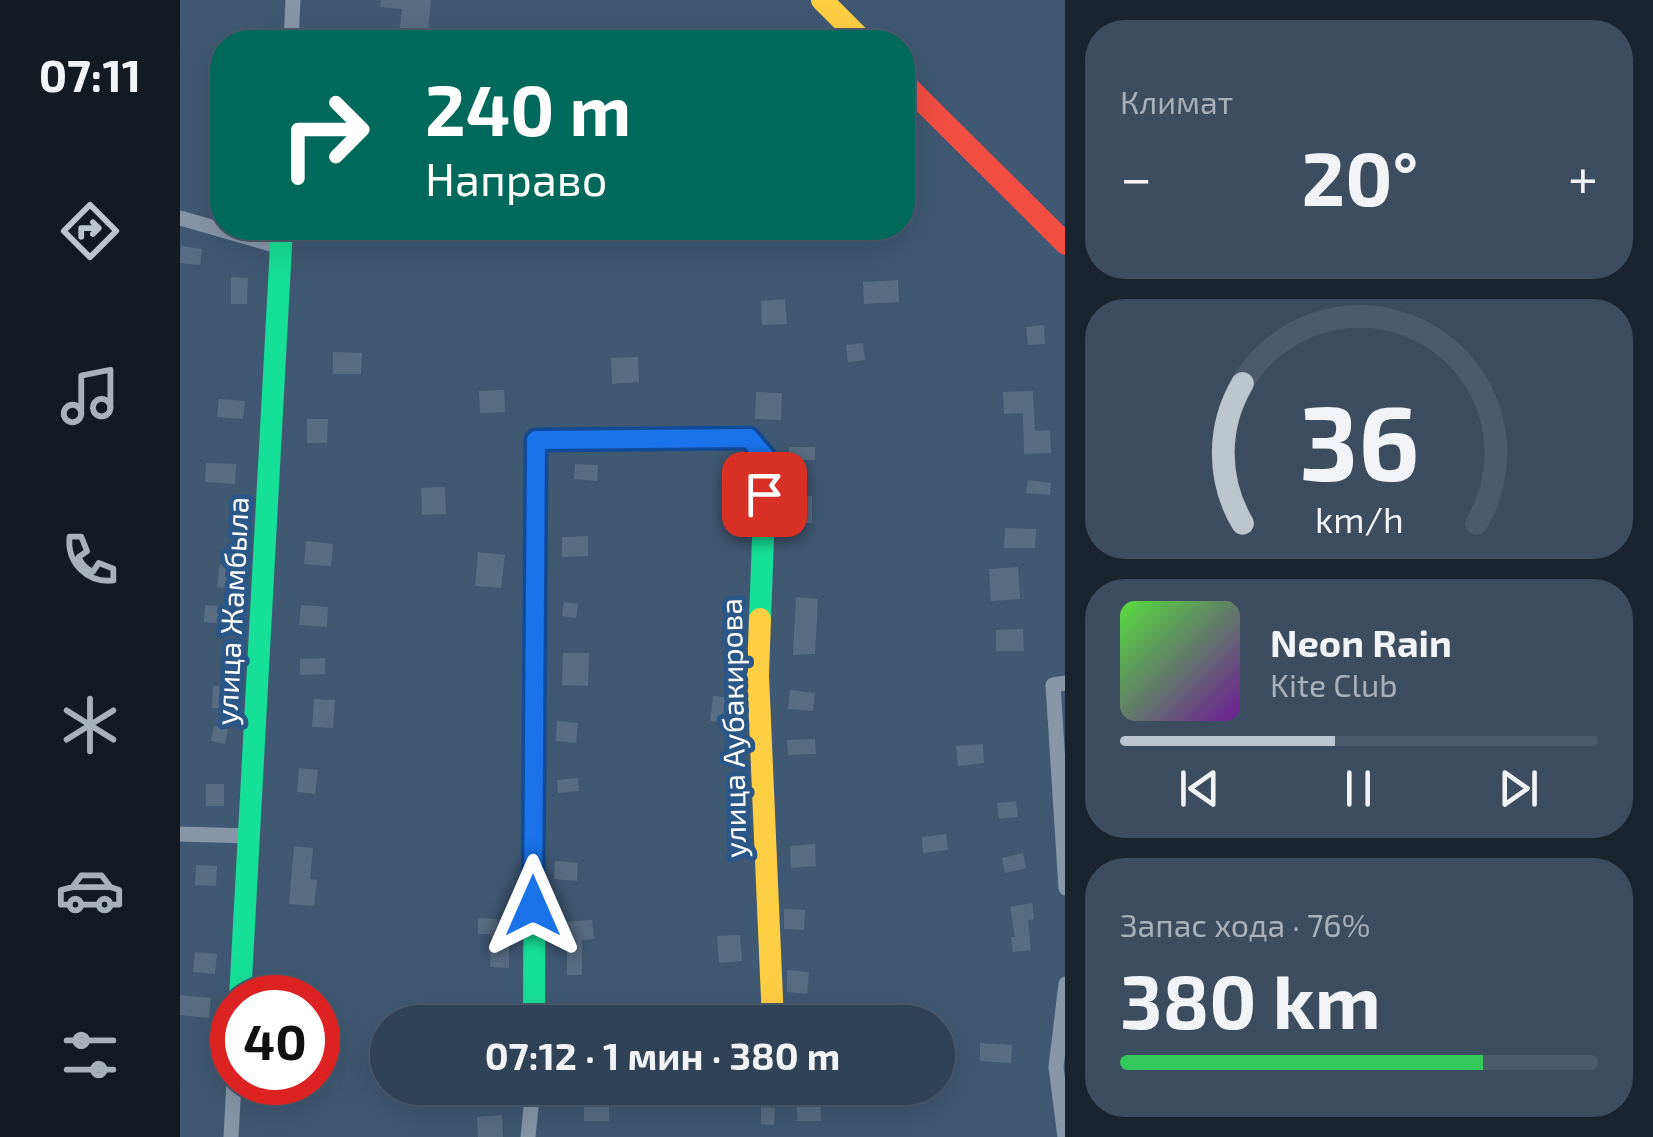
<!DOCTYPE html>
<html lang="ru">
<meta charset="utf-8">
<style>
body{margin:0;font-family:"Exo 2",sans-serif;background:#3c4d60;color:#f1f3f6;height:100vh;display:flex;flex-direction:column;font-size:38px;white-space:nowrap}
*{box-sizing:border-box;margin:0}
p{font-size:32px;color:#a8b0b9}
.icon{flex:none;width:55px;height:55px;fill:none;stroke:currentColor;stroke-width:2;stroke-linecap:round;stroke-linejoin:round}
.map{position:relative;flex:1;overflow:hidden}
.details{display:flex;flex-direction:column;gap:20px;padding:20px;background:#1a242f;width:588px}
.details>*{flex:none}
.banner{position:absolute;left:30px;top:30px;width:705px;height:210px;border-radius:40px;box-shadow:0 10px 40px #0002,0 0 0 2px #4b5b6c;background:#00695c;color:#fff;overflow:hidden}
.speed{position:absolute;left:30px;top:975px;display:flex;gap:20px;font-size:50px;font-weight:700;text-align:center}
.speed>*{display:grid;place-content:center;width:130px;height:130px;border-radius:50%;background:#304256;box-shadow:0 10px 40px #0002,0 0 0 2px #4b5b6c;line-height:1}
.speed .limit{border:15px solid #d22;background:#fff;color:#111}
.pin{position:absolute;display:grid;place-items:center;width:85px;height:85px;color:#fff;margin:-42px;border-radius:20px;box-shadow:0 5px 15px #0006}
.me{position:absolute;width:110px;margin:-55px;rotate:0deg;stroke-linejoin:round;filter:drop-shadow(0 0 8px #0008)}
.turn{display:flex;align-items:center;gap:35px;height:210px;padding:0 50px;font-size:45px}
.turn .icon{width:130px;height:130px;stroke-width:2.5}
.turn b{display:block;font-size:70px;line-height:85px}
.big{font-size:75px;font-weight:700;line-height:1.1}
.details .card{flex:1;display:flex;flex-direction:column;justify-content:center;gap:15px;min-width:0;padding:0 35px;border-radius:40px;background:#3c4d60}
.details .dial{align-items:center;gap:0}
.dial svg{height:260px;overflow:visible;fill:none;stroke:#4b5b6c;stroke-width:7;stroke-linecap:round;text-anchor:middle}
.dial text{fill:#f1f3f6;stroke:none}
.song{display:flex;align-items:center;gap:30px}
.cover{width:120px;height:120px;border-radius:15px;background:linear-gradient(135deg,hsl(110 70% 55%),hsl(280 70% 35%))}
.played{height:10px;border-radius:5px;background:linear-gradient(90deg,#bcc5ce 45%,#4b5b6c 45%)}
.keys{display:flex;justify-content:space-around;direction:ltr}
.heat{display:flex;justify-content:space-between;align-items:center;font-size:55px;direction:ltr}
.charge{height:15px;border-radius:8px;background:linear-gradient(90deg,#34c759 76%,#4b5b6c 0)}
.trip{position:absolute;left:190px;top:1005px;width:585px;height:100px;border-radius:50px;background:#304256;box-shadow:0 10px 40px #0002,0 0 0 2px #4b5b6c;font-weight:700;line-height:100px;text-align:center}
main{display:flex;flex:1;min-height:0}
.menu{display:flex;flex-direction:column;width:180px;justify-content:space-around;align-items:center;background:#131a22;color:#a8b0b9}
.menu .icon{width:70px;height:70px}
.menu .on{color:#bcc5ce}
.menu b{font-size:45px;color:#f1f3f6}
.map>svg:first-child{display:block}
.building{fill:#596d82}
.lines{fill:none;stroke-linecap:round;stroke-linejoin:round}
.street{stroke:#8797a8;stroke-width:15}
.fast{stroke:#16e098;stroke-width:22}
.slow{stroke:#ffcf43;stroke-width:22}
.jam{stroke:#f24e42;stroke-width:22}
.route-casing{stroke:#114b97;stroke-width:25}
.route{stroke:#1a73e8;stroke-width:18}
.labels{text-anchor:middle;stroke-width:10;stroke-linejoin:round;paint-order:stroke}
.street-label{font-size:30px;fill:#fff;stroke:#2b5787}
</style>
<main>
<nav class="menu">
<b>07:11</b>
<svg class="icon on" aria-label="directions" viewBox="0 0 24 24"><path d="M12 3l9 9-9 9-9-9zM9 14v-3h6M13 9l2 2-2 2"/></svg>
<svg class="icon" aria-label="music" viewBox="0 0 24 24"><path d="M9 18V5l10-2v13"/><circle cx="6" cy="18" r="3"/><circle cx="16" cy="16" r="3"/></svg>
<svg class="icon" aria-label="phone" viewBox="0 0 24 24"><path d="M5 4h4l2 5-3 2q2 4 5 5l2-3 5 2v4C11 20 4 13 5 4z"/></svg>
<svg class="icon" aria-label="climate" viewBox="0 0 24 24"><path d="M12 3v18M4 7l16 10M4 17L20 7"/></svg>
<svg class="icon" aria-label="car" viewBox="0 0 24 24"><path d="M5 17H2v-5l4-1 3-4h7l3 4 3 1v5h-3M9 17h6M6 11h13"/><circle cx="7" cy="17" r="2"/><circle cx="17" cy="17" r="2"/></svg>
<svg class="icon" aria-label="filters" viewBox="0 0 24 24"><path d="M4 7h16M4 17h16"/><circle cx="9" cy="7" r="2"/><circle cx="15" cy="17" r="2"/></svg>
</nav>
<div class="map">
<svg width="886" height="1137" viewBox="0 0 886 1137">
<rect width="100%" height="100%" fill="#405872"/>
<!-- building -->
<path class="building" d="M201,0H251L247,42H218L222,9L200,7Z
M53,32L81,37V42H51Z
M1,246L22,249L20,265L0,263Z
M51,277L68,278L67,304H51Z
M718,280L719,302L684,304L683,282Z
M605,299L607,324L582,325L581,301Z
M864,325L865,344L848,345L846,327Z
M683,343L685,360L668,362L666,345Z
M153,352L182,353L181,374H153Z
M458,357L459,382L432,384L431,358Z
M324,390L325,412L300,413L299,391Z
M853,391L855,431L870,430L871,453L844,454L843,413L824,414L823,392Z
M576,392L602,393L601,420L575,419Z
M39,399L65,401L63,419L37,417Z
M127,419H148L147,443H127Z
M609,447H635V460H609Z
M26,463L56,464L55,484L25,482Z
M395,464L418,465L417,481L394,479Z
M848,480L871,483L870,495L846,493Z
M265,487L266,514L242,515L241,488Z
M632,496V523H611L610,497Z
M552,511H569L568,537L551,536Z
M825,528L856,529L855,548H824Z
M408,536V556L382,557V537Z
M126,541L153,544L151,566L124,564Z
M298,552L325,555L321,588L295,586Z
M40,564L57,566L55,589L37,587Z
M838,567L840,599L811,601L809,569Z
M616,597L638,599L635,654L613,655Z
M384,602L398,604L396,618L382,616Z
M25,605L49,607L48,624L24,622Z
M121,605L148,607L147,627L119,625Z
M843,629L844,651H816V630Z
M383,653H409L408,686L382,685Z
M145,658V674L120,675V659Z
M33,686L57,688L55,709L32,708Z
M610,690L635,693L633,711L608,709Z
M533,696L556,698L554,723L530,721Z
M134,699L155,700L153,728L132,727Z
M377,721L398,723L396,743L376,741Z
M34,726L48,729L45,744L31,741Z
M635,739L636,754L608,755L607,740Z
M803,744L804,763L778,766L776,746Z
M119,768L138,770L135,794L117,792Z
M398,778L399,791L378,793L377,780Z
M26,784H44V806H26Z
M836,801L838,817L819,819L817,803Z
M766,834L768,850L743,853L742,837Z
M635,844L636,866L611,868L610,846Z
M114,846L133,848L130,879L137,880L134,906L109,904Z
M843,853L846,868L825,873L822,858Z
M375,861L398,863L397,881L374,879Z
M16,865L37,866L36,886L15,885Z
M852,903L854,919L848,920L851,950L833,952L831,937H835L830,907Z
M604,909L625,910L624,930L604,929Z
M298,918L329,920V968L310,967L311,934H298Z
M412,920L414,939L402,940V975H387V941L380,942L379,922Z
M560,935L562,961L539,963L537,936Z
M15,952L37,954L35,974L13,972Z
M607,970L629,972L627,994L607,992Z
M101,978L126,984L122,998H97Z
M0,995L31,998L29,1018L0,1015Z
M800,1043L832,1045L831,1063L800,1061Z
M404,1099H429V1121H404Z
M640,1100L641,1121H617V1101Z
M581,1107L595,1108L594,1125L581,1124Z
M322,1115L323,1137H298L297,1117Z"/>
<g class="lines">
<!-- street -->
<path class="street" d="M111,42L113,0
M0,218L101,247
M886,683L873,685L886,888
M0,834L70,836
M51,1137L54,1082
M348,1137L353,1088
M885,1137L876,1067L886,984"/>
<!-- fast -->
<path class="fast" d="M60,998L102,228
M354,1022L356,441L569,438L586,459L580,619"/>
<!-- slow -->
<path class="slow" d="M642,0L684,42
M580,619L578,675L593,1022"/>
<!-- jam -->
<path class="jam" d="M722,81L886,244"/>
</g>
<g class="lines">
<!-- route casing -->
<g class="route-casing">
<path id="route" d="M353,906L356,440L569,438L586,458L584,494"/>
</g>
<!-- route -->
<use href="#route" class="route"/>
</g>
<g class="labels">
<!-- street labels -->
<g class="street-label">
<text transform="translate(53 611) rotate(-87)" y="10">улица Жамбыла</text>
<text transform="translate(554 728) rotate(-91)" y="10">улица Аубакирова</text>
</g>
</g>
</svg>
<div class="speed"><div class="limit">40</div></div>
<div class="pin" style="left:584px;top:494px;background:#d93025"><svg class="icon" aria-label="arrive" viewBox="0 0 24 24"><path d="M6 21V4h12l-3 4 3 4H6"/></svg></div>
<svg class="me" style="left:353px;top:906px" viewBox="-20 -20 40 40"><path d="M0-17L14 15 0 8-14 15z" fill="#1a73e8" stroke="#fff" stroke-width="4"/></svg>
<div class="trip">07:12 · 1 мин · 380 m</div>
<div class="banner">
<div class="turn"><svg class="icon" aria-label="right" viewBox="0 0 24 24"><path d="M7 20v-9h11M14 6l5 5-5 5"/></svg><div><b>240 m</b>Направо</div></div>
</div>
</div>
<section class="details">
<div class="card"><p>Климат</p>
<div class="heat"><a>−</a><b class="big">20°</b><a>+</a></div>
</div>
<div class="card dial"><svg viewBox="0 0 100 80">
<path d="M14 69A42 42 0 1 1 86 69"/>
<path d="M14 69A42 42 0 0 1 14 26" stroke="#bcc5ce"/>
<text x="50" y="56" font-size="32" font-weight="700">36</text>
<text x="50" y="72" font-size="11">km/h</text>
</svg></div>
<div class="card">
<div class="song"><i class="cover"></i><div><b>Neon Rain</b><p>Kite Club</p></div></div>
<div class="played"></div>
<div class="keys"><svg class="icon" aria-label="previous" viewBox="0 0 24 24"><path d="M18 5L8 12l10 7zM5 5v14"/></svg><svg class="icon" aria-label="pause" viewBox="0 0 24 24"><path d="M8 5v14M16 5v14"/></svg><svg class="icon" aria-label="next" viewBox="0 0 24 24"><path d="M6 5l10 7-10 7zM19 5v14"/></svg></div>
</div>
<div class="card"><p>Запас хода · 76%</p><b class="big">380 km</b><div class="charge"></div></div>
</section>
</main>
